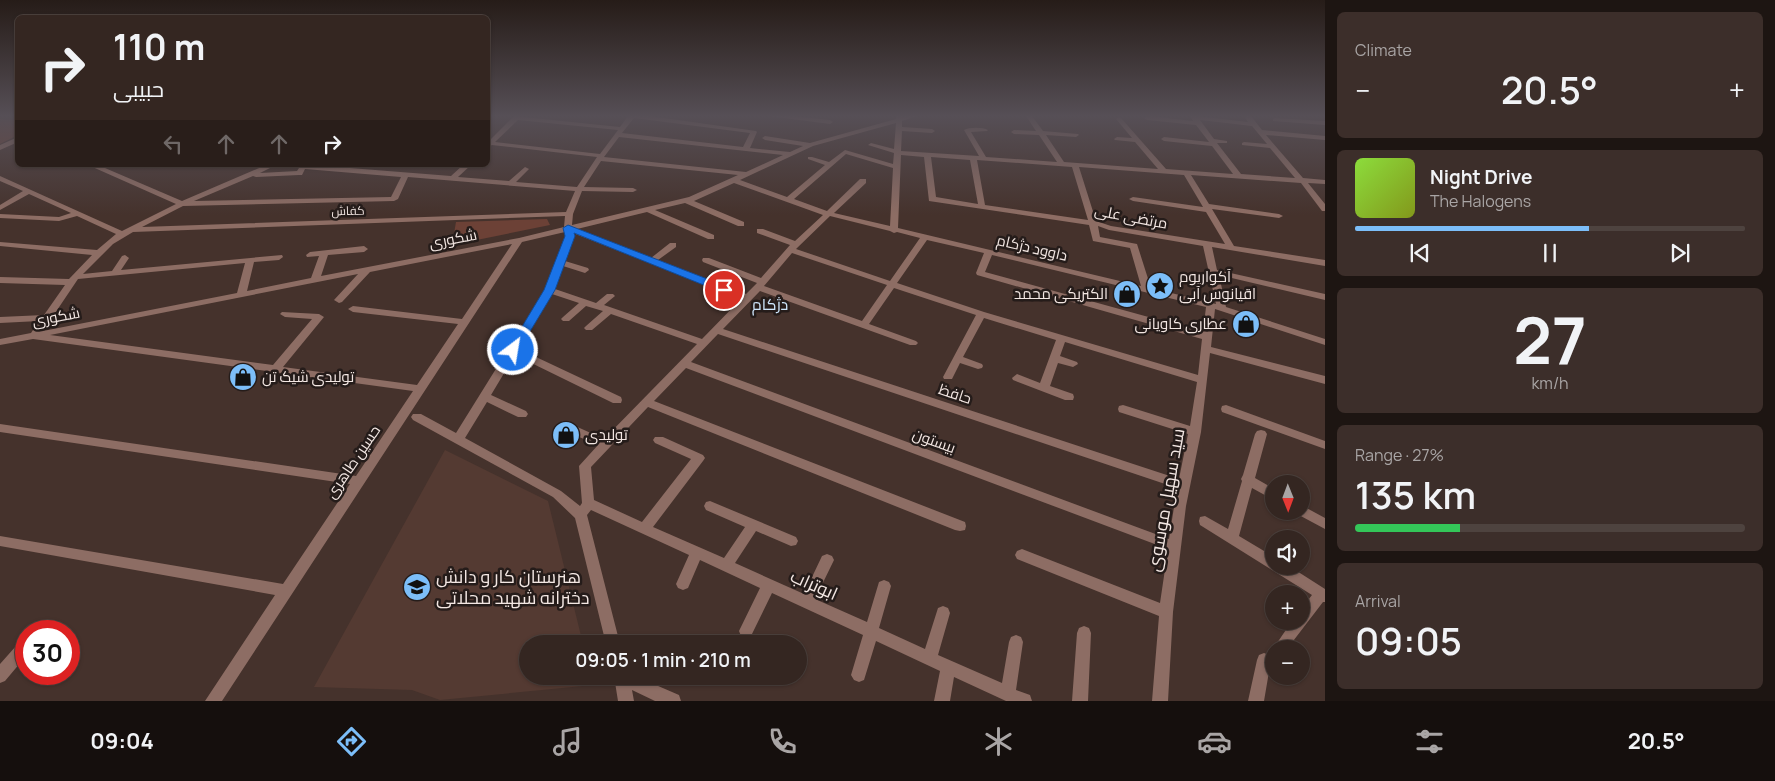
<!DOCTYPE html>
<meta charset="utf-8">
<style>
body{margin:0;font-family:Manrope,Cairo,sans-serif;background:#3c2e2a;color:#f1f3f6;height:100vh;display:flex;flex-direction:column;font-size:19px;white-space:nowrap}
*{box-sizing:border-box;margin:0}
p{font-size:16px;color:#a9a5a5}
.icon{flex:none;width:28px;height:28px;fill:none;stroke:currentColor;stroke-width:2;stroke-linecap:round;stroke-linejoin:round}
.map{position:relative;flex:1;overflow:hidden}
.drawer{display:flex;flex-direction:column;gap:12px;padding:12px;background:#1d1512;width:450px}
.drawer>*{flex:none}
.banner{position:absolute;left:15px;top:15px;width:475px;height:152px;border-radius:8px;box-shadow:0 1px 4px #0004,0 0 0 1px #4e433f;background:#342621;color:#f1f3f6;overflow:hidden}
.needle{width:32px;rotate:179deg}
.tools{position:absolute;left:1265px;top:475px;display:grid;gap:10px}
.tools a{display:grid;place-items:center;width:45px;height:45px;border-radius:50%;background:#342621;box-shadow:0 1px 4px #0004,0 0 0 1px #4e433f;font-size:25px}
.speed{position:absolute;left:15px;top:620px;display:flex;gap:10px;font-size:25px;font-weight:700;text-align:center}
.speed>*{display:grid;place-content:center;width:65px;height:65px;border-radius:50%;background:#342621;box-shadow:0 1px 4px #0004,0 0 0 1px #4e433f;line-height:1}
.speed .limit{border:8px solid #d22;background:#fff;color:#111}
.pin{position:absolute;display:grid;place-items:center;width:42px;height:42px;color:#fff;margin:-21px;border:2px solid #fff;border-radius:50%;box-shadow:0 1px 5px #0007}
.me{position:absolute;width:55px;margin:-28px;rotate:31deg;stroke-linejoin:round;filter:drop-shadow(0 0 4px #0008)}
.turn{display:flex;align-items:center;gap:18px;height:105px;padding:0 15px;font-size:22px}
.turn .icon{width:65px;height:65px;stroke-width:2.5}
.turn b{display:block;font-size:35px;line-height:42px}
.lanes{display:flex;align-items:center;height:48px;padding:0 15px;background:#0003;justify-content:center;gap:25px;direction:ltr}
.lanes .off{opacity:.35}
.big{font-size:38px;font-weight:600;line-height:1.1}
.drawer .card{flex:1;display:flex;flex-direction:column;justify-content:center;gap:8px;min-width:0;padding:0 18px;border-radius:8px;background:#3c2e2a}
.drawer .dial{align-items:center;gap:0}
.dial b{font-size:65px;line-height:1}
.song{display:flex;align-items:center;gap:15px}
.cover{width:60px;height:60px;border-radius:8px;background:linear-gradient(135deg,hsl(90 70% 55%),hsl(70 70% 35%))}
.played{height:5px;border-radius:2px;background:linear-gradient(90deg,#7cbef9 60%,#4e433f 60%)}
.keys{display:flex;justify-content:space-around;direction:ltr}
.heat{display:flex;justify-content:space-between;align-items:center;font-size:28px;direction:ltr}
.charge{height:8px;border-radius:4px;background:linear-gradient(90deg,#34c759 27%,#4e433f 0)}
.trip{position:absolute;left:519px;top:635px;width:288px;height:50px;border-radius:25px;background:#342621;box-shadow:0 1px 4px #0004,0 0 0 1px #4e433f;font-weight:600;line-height:50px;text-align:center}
.tabs{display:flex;height:80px;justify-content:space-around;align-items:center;background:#150f0d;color:#a9a5a5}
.tabs .icon{width:35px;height:35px}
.tabs .on{color:#7cbef9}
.tabs b{font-size:22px;color:#f1f3f6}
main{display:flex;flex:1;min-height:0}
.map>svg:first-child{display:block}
.built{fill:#543a32}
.green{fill:#6c4136}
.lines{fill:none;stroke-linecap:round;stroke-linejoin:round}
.minor{fill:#8d6d64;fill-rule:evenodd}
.route{fill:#1a73e8;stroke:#114b97}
.labels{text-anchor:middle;stroke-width:5;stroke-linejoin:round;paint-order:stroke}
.far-street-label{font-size:12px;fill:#f3e7e3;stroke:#251c1a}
.street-label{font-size:15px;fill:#f3e7e3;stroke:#251c1a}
.poi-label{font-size:15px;fill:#f3e7e3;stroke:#251c1a;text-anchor:start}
.neighbourhood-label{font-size:16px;fill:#cee6fc;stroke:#251c1a}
.near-street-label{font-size:18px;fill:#f3e7e3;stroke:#251c1a}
.near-poi-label{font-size:18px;fill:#f3e7e3;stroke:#251c1a;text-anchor:start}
</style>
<main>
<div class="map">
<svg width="1325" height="701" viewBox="0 0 1325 701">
<rect width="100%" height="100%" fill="#45322c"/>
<!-- built -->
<path class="built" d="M445,450L548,501L583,644H528V676H591L593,685L440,700L412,690L314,687Z"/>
<!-- green -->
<path class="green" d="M0,119L17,120L18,135L0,144Z
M547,219L550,225L452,245L456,222Z"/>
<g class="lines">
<!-- minor -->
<path class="minor" d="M514,116L620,127L628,116H650L756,131L757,132L750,148L790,152L803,146L765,140L762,138L765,136L810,143L896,119V116H917L902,121V127L932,129L935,131L932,133L902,131L901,151L979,156L964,130C969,127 983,127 988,130L987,131L971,132L986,157L1057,162L1039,135L1014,134L1011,132L1014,130L1036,131L1026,116H1032L1043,131L1078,134L1079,135L1076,137L1046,135L1064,162L1158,169L1135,142L1115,140L1114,139L1117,137L1132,138L1116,119L1119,117L1121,118L1166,169L1233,174L1212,146L1164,141L1161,139L1164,137L1209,142L1196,125L1147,120L1144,118L1150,116L1193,121L1190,116H1197L1248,122L1244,116H1251L1262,130L1325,136V140L1266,135L1303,178L1325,180V184L1308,183L1325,204V211H1322L1301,183L1191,175L1209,204L1279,214L1283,216L1279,218L1212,209L1234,246L1325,260V266L1212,247L1217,270L1325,294V300L1219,275L1226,307L1325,339V345L1215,309L1211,347L1325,376V384L1210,353L1201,432L1186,506L1173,612L1168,701H1152L1159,616L1017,559L1015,555L1017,551L1022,549L1160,603L1168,549L686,368L654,401L965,522L966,526L965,530L960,531L955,530L648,407L591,467L594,500L642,522L691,459L655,443L653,440L655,437H663L703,455L705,458L703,461L653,527L724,558L745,527L706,510L704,506L706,502L710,501L796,537L798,541L796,545L791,546L756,531L735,563L804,594L822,556L827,554L832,556L834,560L815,599L867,622L879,582L884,580L889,582L891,586L879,628L925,649L938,608L943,606L948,608L950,613L938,655L1002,683L1009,642L1011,637L1016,635L1021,637L1023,642L1016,690L1030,695L1032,701H1006L954,677L950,701H934L940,671L876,641L864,680L859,682L854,680L851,675L863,635L772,593L751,636L746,638L741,636L739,631L760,588L700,560L688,588L683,590L678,588L676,584L689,555L591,510L587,515L620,644H606L575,518L553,497L413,420L411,417L413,414H421L456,433L545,290L566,236L565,232L522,242L222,701H205L275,595L0,546V536L283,584L350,484L0,432V424L356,476L413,391L33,339L0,345V339L31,333L39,321L0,323V317L44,315L65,285L0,283V277L69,279L92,255L0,246V242L97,250L116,234L77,216L59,221L0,218V214L59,217L71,213L29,194L0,210V205L23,191L0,181V176L122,231L176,204L88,165H98L182,201L266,165H276L260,173L297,171L299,168L286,167L282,165H312L451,176L463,165H471L458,177L509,181L525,167L529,169L516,182L577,187L597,157L492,145L488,147V142ZM634,118L750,133L743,147L622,133ZM518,120L618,130L600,154L495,142ZM1200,120L1252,126L1267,144L1244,142L1242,143V145L1270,148L1295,178L1241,174L1217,143H1227V141L1214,139ZM896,123L894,149L871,143L868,145L894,153L893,164L845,150L829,162L812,157H808V159L825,165L787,197L740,180L813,146ZM619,137L783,155L746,172L604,157ZM846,154L893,168L890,226L834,213L866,183V179H860L827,211L794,199ZM901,155L924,157L929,201L1089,225L1093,241L1130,248L1141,286L898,228ZM931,157L970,160L978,204L936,197ZM977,160L1072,167L1088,220L985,205ZM601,161L738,175L689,197L572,225L573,214L582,191L633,192L637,190L633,188L584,187ZM1079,167L1184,175L1203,207L1133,197L1129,199L1133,201L1206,212L1225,244L1111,226L1096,221ZM305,169L401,177L391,197L194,201L253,176L256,177L299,175H302ZM408,177L575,191L566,212L142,227L183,206L394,201L398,199ZM734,183L823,215L795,241L763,229H757V233L790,245L761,278L709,258H703L702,260L703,262L757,283L746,294L658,260L676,247V243H670L651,258L577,229L647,212L708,239H714V235L655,210L685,203L738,226H744V222L694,201ZM565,216L564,227L519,238L321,276L328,255L364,252L368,249L364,246L310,252L306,255L307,257L319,256L311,278L247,291L254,262L279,260L283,257L282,255L121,270L129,258L125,255L122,256L112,271L83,274L113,244L133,232ZM830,216L890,231L894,233L897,232L920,238L890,281L796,249ZM1098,226L1109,230L1203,246L1216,304L1151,288L1137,244L1100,237ZM573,233L741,299L702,339L604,305L615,296L613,294H607L596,303L555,289L563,266L585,273L589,270L588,268L565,261L574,236ZM927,240L984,253L976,273L977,275L1202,339L1198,375L984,312L897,283ZM512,244L462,319L353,306L348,309L353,312L458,324L417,385L283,367L324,317L319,314L282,312L280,314L285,317L312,319L273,365L50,335L358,274L334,300L339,303L342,302L370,272ZM792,253L887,285L862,321L764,286ZM992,255L1206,307L1203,332L985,272ZM245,263L237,293L43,331L78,279ZM894,288L976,315L943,377L944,379H952L960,363L978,369L982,368L983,366L982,364L963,357L984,318L1056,340L1040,383L1017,374L1012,378L1013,380L1065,400H1073L1074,397L1073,394L1050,386L1058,363L1073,367L1078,364L1077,362L1060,356L1065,342L1197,382L1190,426L1123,405L1119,406L1118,409L1119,412L1188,434L1179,479L723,329L760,291L910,345H916L918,343L916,341L869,324ZM552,294L579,303L563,317L561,319L563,321H569L586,306L603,311L586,326L584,328L586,330H592L611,314L697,344L604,439L573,425H565L563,428L565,431L598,445L579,466L582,503L580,506L561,491L465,438L487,402L518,417H526L528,414L526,411L491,395L515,355L613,403H621L622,400L621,397L519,349ZM718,334L1177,488L1169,539L691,362Z
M768,116H793L830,120L833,122L830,124Z
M1275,118L1325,121V125L1273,121V119Z
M18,137V142L0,150V145Z
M1226,405L1325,441V449L1222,412L1221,409L1222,406Z
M1261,430L1265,431L1267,434L1255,478L1274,489V500L1252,488L1239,536L1274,557V566H1289L1325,589V602H1323L1287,649L1279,648L1277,643L1292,621H1301V609L1312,595L1200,525L1199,521L1200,517L1205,516L1228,529L1242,481L1241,479L1243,475L1255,434L1257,431Z
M1301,505L1325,518V529L1297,514L1295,511H1301Z
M1084,626L1089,628L1091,633L1088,701H1072L1077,633L1079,628Z
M21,644L26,646V656L5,681L0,683V664L16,646Z
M1264,653L1269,655L1271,660L1264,701H1248L1257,660L1259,655Z
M614,676H635L679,695L681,701H655L632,690L634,701H618Z"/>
</g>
<!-- sky -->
<linearGradient id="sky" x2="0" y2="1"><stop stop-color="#261c18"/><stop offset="0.54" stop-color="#564f56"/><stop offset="1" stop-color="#564f56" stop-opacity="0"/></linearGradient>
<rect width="1325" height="215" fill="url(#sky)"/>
<!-- route -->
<path class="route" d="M568,225L728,287L729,290L728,292H721L574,233L575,236L555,290L517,353H509L508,350L544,290L565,236L563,228Z"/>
<!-- icons -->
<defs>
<g id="sight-disc" transform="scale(1.4375)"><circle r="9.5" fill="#7cbef9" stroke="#251c1a"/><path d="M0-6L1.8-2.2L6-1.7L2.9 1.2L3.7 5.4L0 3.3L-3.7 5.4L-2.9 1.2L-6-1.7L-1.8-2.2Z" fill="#111"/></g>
<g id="shop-disc" transform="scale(1.4375)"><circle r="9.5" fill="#7cbef9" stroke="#251c1a"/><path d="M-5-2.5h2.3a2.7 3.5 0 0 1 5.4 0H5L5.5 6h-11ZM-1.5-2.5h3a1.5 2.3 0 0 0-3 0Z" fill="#111"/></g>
<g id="school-disc" transform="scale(1.4375)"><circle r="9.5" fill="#7cbef9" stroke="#251c1a"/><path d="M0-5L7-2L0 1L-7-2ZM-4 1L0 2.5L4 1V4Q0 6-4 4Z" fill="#111"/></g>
</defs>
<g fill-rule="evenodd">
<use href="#sight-disc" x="1160" y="286"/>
<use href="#shop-disc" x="1127" y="294"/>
<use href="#shop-disc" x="1246" y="324"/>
<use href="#shop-disc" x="243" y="377"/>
<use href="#shop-disc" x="566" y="435"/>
<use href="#school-disc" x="417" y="587"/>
</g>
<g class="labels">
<!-- far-street labels -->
<g class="far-street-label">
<text transform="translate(348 211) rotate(-2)" y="4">کفاش</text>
</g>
<!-- street labels -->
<g class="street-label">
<text transform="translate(1131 217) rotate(11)" y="5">مرتضی علی</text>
<text transform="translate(453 239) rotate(-11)" y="5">شکوری</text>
<text transform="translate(1032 248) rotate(13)" y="5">داوود دژکام</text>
<text transform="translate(56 317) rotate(-11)" y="5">شکوری</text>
<text transform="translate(955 394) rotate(18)" y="5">حافظ</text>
<text transform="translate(934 441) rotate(20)" y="5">بیستون</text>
<text transform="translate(353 462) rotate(-56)" y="5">حسین طاهری</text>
</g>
<!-- poi labels -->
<g class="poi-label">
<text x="1179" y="282">آکواریوم<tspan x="1179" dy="17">اقیانوس آبی</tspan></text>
<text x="1108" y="299" text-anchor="end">الکتریکی محمد</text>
<text x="1227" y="329" text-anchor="end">عطاری کاویانی</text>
<text x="262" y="382">تولیدی شیک تن</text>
<text x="585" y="440">تولیدی</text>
</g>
<!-- neighbourhood labels -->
<g class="neighbourhood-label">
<text x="770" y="310">دژکام</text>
</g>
<!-- near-street labels -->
<g class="near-street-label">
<text transform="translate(1166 500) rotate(-80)" y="6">سید سهیل موسوی</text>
<text transform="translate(814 585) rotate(24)" y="6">ابوتراب</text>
</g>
<!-- near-poi labels -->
<g class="near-poi-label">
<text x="436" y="583">هنرستان کار و دانش<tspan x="436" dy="21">دخترانه شهید محلاتی</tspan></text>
</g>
</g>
</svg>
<div class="tools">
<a><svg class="needle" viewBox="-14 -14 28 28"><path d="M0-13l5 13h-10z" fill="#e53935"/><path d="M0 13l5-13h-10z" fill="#a9a5a5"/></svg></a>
<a><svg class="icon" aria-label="sound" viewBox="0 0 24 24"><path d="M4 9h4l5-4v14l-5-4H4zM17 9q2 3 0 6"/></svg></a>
<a>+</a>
<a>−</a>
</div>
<div class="speed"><div class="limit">30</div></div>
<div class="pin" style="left:724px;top:290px;background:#d93025"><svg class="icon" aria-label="arrive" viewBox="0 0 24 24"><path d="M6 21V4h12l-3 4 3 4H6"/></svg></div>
<svg class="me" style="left:513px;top:350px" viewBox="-20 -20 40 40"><circle r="17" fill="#1a73e8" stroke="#fff" stroke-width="3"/><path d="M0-11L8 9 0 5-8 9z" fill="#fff"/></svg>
<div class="trip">09:05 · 1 min · 210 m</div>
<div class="banner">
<div class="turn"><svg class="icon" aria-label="right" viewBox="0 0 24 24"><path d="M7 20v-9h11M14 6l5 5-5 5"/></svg><div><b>110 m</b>حبیبی</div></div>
<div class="lanes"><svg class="icon off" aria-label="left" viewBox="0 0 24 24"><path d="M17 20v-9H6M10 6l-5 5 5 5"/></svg><svg class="icon off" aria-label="ahead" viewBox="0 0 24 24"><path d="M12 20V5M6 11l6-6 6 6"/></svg><svg class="icon off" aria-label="ahead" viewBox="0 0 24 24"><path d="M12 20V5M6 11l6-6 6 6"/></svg><svg class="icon" aria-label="right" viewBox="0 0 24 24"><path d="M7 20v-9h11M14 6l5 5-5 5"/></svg></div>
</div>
</div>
<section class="drawer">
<div class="card"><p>Climate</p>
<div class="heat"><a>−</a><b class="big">20.5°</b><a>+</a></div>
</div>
<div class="card">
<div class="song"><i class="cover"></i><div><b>Night Drive</b><p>The Halogens</p></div></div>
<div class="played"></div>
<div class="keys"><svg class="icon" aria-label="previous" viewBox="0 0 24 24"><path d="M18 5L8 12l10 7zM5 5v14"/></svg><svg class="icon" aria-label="pause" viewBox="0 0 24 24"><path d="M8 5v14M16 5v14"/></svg><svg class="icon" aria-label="next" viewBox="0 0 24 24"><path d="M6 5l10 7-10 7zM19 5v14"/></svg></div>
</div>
<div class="card dial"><b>27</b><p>km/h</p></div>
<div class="card"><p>Range · 27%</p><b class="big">135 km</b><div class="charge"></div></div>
<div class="card"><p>Arrival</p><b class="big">09:05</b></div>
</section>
</main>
<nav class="tabs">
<b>09:04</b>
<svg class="icon on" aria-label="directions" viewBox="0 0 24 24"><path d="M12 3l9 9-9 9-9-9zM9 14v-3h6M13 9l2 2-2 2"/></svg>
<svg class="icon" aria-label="music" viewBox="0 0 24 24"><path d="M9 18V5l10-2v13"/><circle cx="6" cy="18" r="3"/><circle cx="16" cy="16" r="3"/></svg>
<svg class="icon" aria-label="phone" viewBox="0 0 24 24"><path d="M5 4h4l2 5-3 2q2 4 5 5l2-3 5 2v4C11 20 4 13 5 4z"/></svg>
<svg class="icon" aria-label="climate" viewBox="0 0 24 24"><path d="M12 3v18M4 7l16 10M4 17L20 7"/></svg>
<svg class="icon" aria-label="car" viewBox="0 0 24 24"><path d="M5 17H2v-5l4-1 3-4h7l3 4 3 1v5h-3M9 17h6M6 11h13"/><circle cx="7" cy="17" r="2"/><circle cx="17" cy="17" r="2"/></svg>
<svg class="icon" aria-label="filters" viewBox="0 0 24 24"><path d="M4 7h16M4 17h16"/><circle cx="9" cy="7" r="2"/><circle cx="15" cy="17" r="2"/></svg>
<b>20.5°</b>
</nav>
